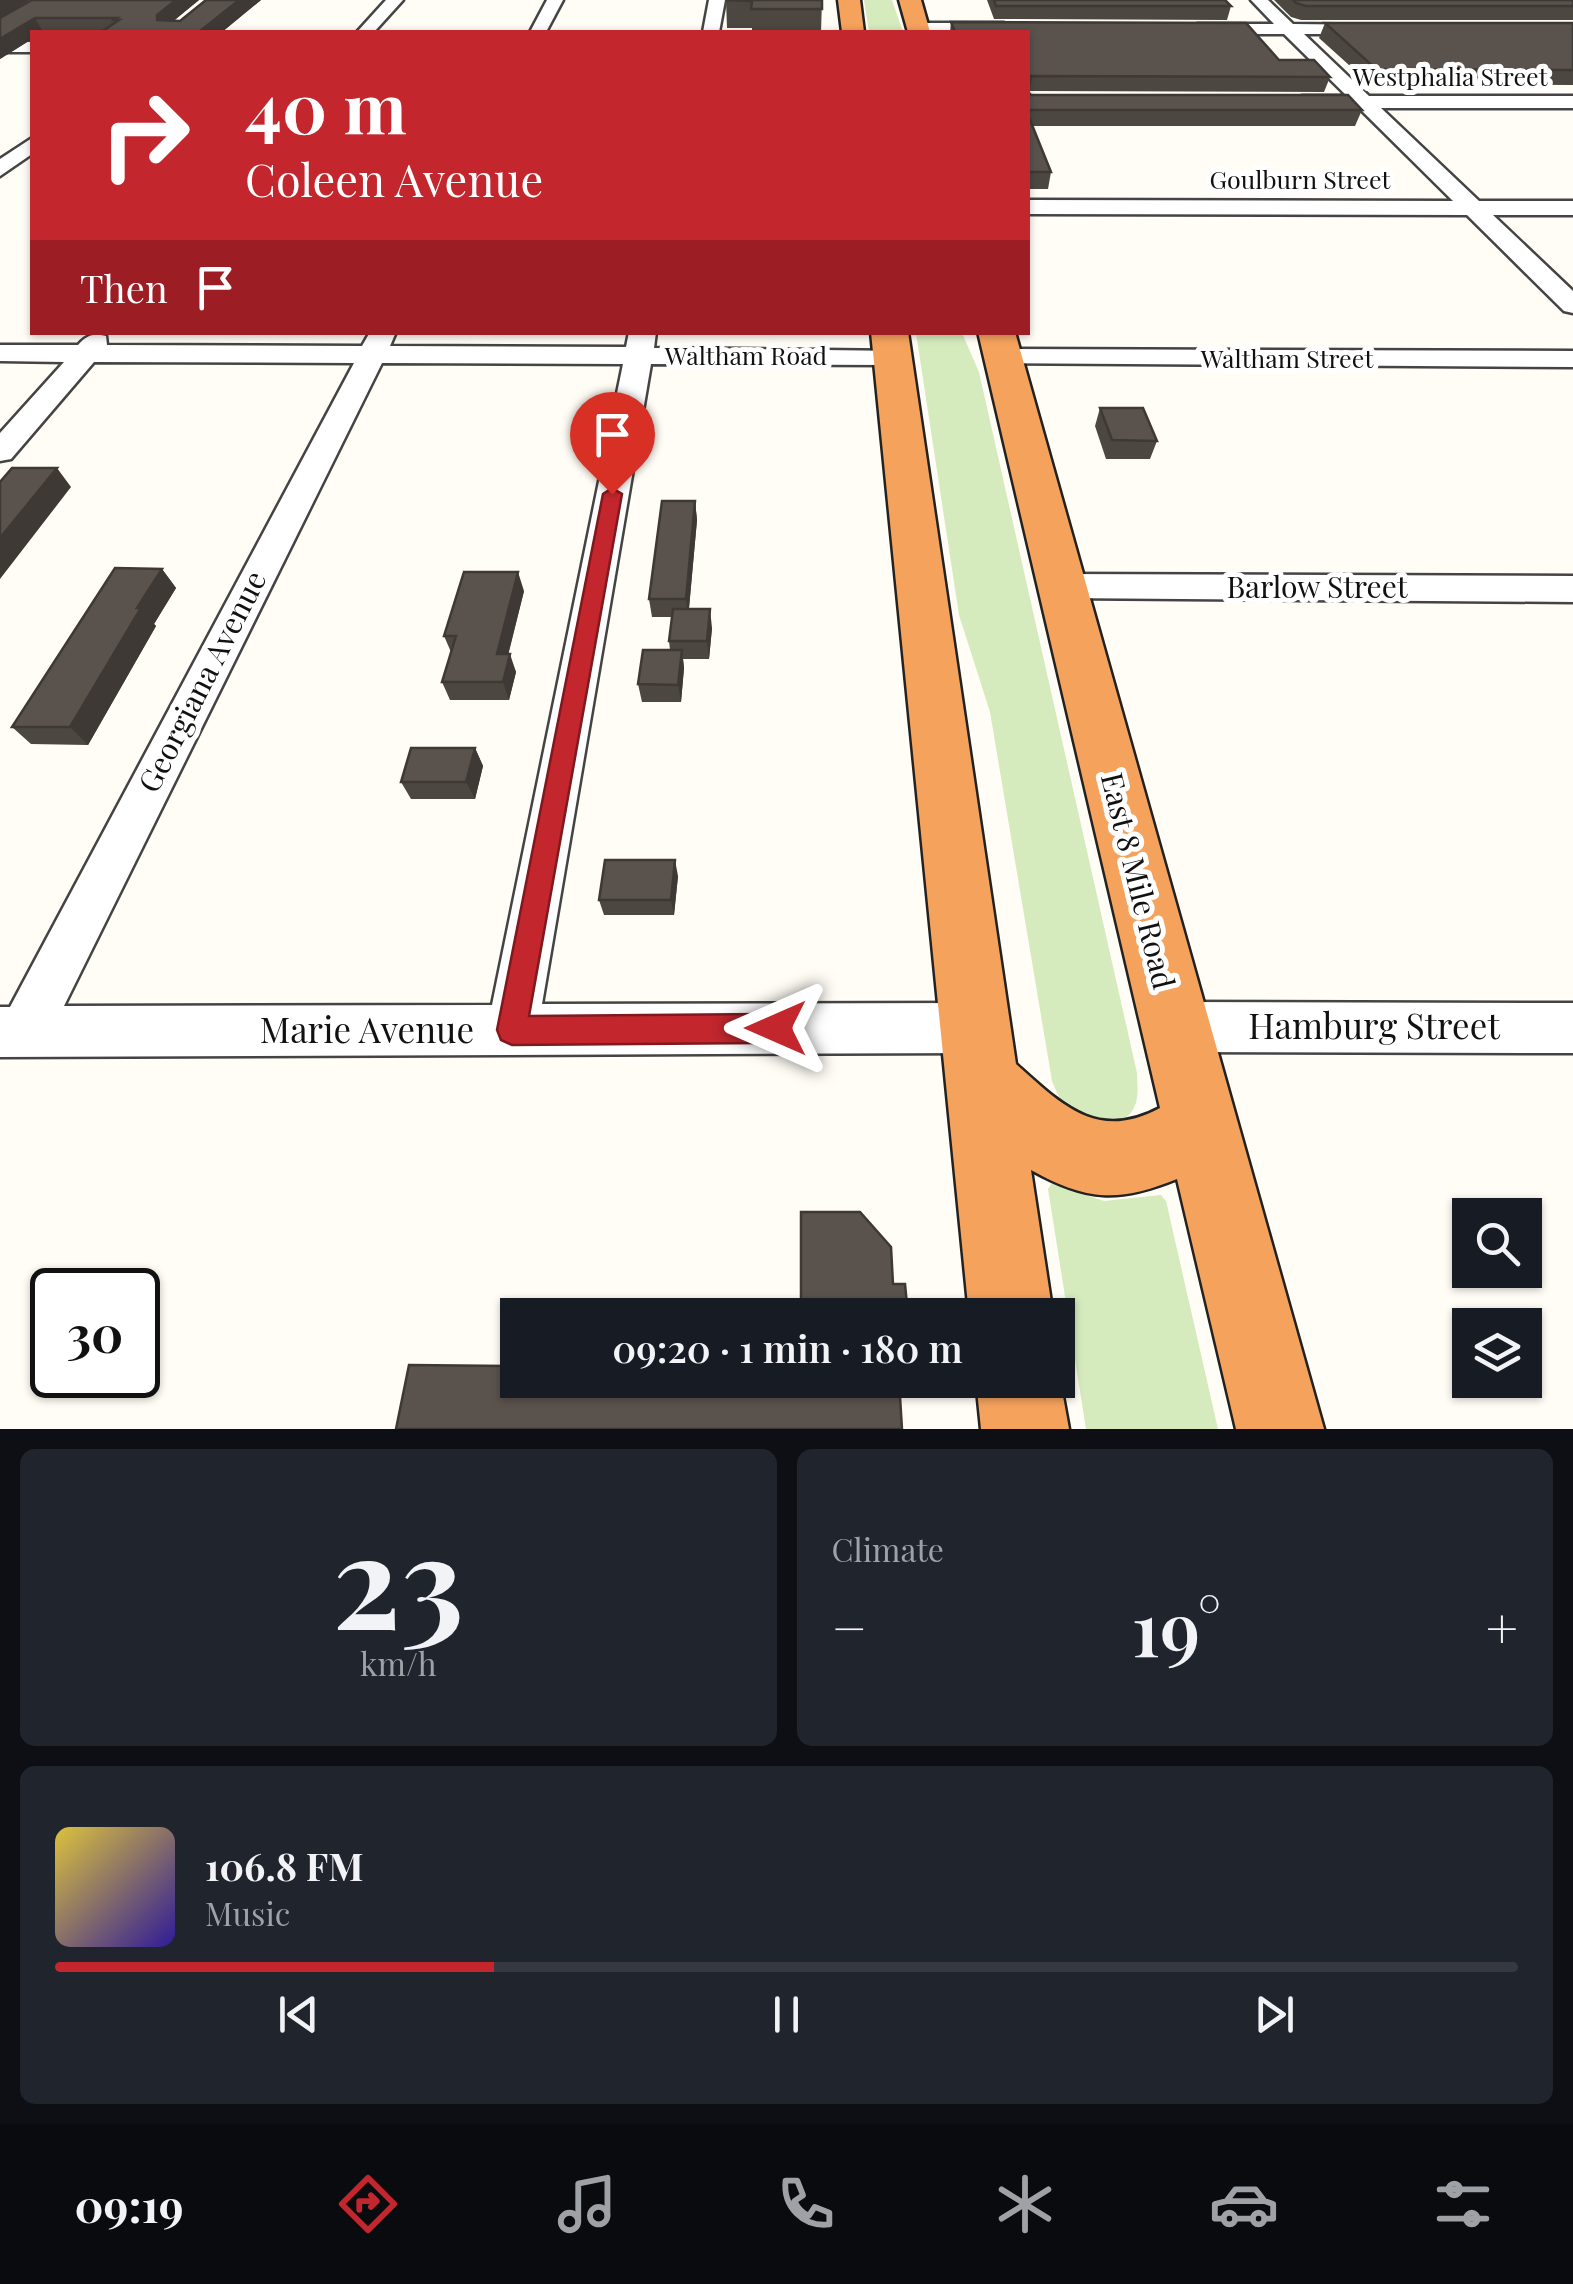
<!DOCTYPE html>
<meta charset="utf-8">
<style>
body{margin:0;font-family:"Playfair Display",serif;background:#20242c;color:#f1f3f6;height:100vh;display:flex;flex-direction:column;font-size:38px;white-space:nowrap}
*{box-sizing:border-box;margin:0}
p{font-size:32px;color:#9ea1a6}
.icon{flex:none;width:55px;height:55px;fill:none;stroke:currentColor;stroke-width:2;stroke-linecap:round;stroke-linejoin:round}
.map{position:relative;height:1429px;overflow:hidden}
.sheet{display:flex;flex-direction:column;gap:20px;padding:20px;background:#0d0f14;flex:1}
.sheet>*{flex:none}
.top-card{position:absolute;left:30px;top:30px;width:1000px;height:305px;border-radius:0px;box-shadow:0 2px 8px #0004;background:#c4262e;color:#fff;overflow:hidden}
.fabs{position:absolute;left:1452px;top:1198px;display:grid;gap:20px}
.fabs a{display:grid;place-items:center;width:90px;height:90px;border-radius:0px;background:#171b24;box-shadow:0 2px 8px #0004;font-size:50px}
.speed{position:absolute;left:30px;top:1268px;display:flex;gap:20px;font-size:50px;font-weight:700;text-align:center}
.speed>*{display:grid;place-content:center;width:130px;height:130px;border-radius:50%;background:#171b24;box-shadow:0 2px 8px #0004;line-height:1}
.speed .limit{border:5px solid #111;border-radius:15px;background:#fff;color:#111}
.pin{position:absolute;display:grid;place-items:center;width:85px;height:85px;color:#fff;margin:-102px -42px;border-radius:50% 50% 50% 0;rotate:-45deg;box-shadow:0 0 10px #0007}
.pin .icon{rotate:45deg}
.me{position:absolute;width:110px;margin:-55px;rotate:270deg;stroke-linejoin:round;filter:drop-shadow(0 0 8px #0008)}
.turn{display:flex;align-items:center;gap:35px;height:210px;padding:0 50px;font-size:45px}
.turn .icon{width:130px;height:130px;stroke-width:2.5}
.turn b{display:block;font-size:70px;line-height:85px}
.then{display:flex;align-items:center;height:95px;padding:0 50px;background:#0003;gap:20px;font-size:38px}
.big{font-size:75px;font-weight:600;line-height:1.1}
.sheet .card{flex:1;display:flex;flex-direction:column;justify-content:center;gap:15px;min-width:0;padding:0 35px;border-radius:15px;background:#20242c}
.sheet .dial{align-items:center;gap:0}
.dial b{font-size:130px;line-height:1}
.song{display:flex;align-items:center;gap:30px}
.cover{width:120px;height:120px;border-radius:15px;background:linear-gradient(135deg,hsl(50 70% 55%),hsl(250 70% 35%))}
.played{height:10px;border-radius:5px;background:linear-gradient(90deg,#c4262e 30%,#363941 30%)}
.keys{display:flex;justify-content:space-around;direction:ltr}
.heat{display:flex;justify-content:space-between;align-items:center;font-size:55px;direction:ltr}
.sheet .tiles{flex:1;display:grid;gap:20px;grid-template-columns:1fr 1fr}
.card:last-child{grid-column:span 2}
.trip{position:absolute;left:500px;top:1298px;width:575px;height:100px;border-radius:0px;background:#171b24;box-shadow:0 2px 8px #0004;font-weight:600;line-height:100px;text-align:center}
.tab-bar{display:flex;height:160px;justify-content:space-around;align-items:center;background:#090b0e;color:#9ea1a6}
.tab-bar .icon{width:70px;height:70px}
.tab-bar .active{color:#c4262e}
.tab-bar b{font-size:45px;color:#f1f3f6}
.map>svg:first-child{display:block}
.green{fill:#d5ebbd}
.lines{fill:none;stroke-linecap:round;stroke-linejoin:round}
.minor-casing{stroke:#444;stroke-width:5}
.highway-casing{stroke:#222;stroke-width:5}
.minor{fill:#fff;fill-rule:evenodd}
.highway{fill:#f5a25d;fill-rule:evenodd}
.wall{fill:#4d4742}
.shaded-wall{fill:#3f3936}
.building{fill:#5a524d;stroke:#3f3936;stroke-width:2.5}
.route{fill:#c4262e;stroke:#7f191e;stroke-width:2.5}
.labels{text-anchor:middle;stroke-width:10;stroke-linejoin:round;paint-order:stroke}
.far-street-label{font-size:25px;fill:#111;stroke:#fff}
.street-label{font-size:30px;fill:#111;stroke:#fff}
.near-street-label{font-size:35px;fill:#111;stroke:#fff}
</style>
<div class="map">
<svg width="1573" height="1429" viewBox="0 0 1573 1429">
<rect width="100%" height="100%" fill="#fffdf5"/>
<!-- green -->
<path class="green" d="M864,0H892L903,32H869Z
M916,333H962L979,372L1137,1073C1137,1085 1140,1100 1132,1111C1119,1131 1083,1122 1068,1108C1060,1101 1056,1091 1052,1081L990,712L959,615Z
M1052,1183L1104,1201L1161,1195L1166,1201L1218,1429H1086L1048,1189Z"/>
<g class="lines">
<!-- minor casing -->
<g class="minor-casing">
<path id="minor" d="M386,0H403L374,32H357Z
M547,0H563L546,32H530Z
M709,0H725L719,32H703Z
M1251,0H1268L1293,24L1380,25L1382,29L1374,34H1304L1369,96H1573V108H1381L1479,201H1573V215H1493L1573,291V313L1564,311L1467,215L1028,214V200L1453,201L1359,108L1295,106L1292,102L1302,96H1347L1284,34H1197L1189,29L1197,24H1274Z
M917,23H1004L1012,28L1006,32H911L909,28Z
M0,42H32V52H0Z
M32,138V154L0,176V159Z
M370,332H396L390,346L626,347L629,332H656L654,348L902,351L906,357L892,365L651,364L542,1004L975,1003L993,1010L1000,1028L993,1046L975,1053L0,1057V1007H10L354,363L94,362L11,459L0,461V433L64,362L0,361V345H78C87,335 93,333 106,336L107,345L362,346ZM382,363L623,364L492,1005L64,1006Z
M1002,349L1573,351V367L992,363L988,357Z
M1062,574L1573,576V602L1062,598L1049,595L1044,586L1049,577Z
M1175,1002L1573,1003V1053L1175,1052L1157,1045L1150,1027L1157,1009Z"/>
</g>
<!-- highway casing -->
<g class="highway-casing">
<path id="highway" d="M838,0H860L864,32H842Z
M899,0H921L930,32H908Z
M871,332H908L1016,1064C1062,1105 1097,1142 1160,1108L978,332H1015L1324,1429H1236L1177,1179C1118,1203 1087,1201 1031,1170L1053,1315H969Z
M1058,1369L1069,1429H981L976,1380H1058Z"/>
</g>
<!-- minor -->
<use href="#minor" class="minor"/>
<!-- highway -->
<use href="#highway" class="highway"/>
</g>
<!-- wall -->
<path class="wall" d="M32,0H199L174,20L180,21L206,0H261L222,32H32V39L0,59Z
M726,0H822L821,32H752V28H727Z
M987,0H1225L1231,6L1227,20L994,19Z
M1274,0H1573V20H1301L1291,17Z
M951,22L1279,60L1330,77L1324,92L1028,91L1031,95L1362,110L1355,126H1032L1051,172L1048,189H1028V32H950Z
M1325,23H1573V85L1370,84L1319,38Z
M1100,408L1157,441L1150,459H1106L1095,426Z
M695,501L697,520L689,609L712,628L709,659H683L684,668L681,702H642L638,684L670,650L669,641L672,617H652L649,599Z
M162,569L176,588L154,624L156,626L88,745L31,744L12,727Z
M524,591L508,654L516,672L509,700H450L442,682L451,652L444,636Z
M475,748L483,766L475,799H411L401,782Z
M678,876L674,915H604L599,900Z
M801,1212L893,1284L908,1315H800Z"/>
<!-- shaded-wall -->
<path class="shaded-wall" d="M0,0H30L0,18Z
M176,0H199L164,29L157,20V15Z
M239,0H261L222,32H199Z
M35,18L43,32H32V39L0,59V39Z
M57,468L71,487L0,579V538Z
M695,501L697,520L688,618L686,599Z
M162,569L176,588L154,624L156,626L88,745L70,727L137,608Z
M518,572L524,591L504,672L497,654Z
M710,609L712,628L709,659L707,641Z
M682,650L684,668L681,702L678,685Z
M510,654L516,672L509,700L503,682Z
M475,748L483,766L475,799L466,782Z
M675,860L678,876L674,915L671,900Z"/>
<!-- building -->
<path class="building" d="M32,0H176L157,15V20L180,21L206,0H239L199,32H101L119,20H114L117,18H35L0,39V18Z
M726,0H822V9H751L752,1Z
M994,0H1225L1231,6H996Z
M1293,0H1573V6H1306L1296,3Z
M951,22L1246,23L1279,60H1314L1330,77L1031,76L1028,90V32H955Z
M1325,23H1573V70L1376,69Z
M1028,92L1031,95H1348L1362,110H1028Z
M1028,115L1051,172H1028Z
M1100,408H1143L1157,441L1112,440Z
M12,468H57L0,538V482Z
M662,501H695L686,599H649Z
M115,568L162,569L137,608H141L70,727H12Z
M464,572H518L497,654H510L503,682H442L456,636H444Z
M673,609H710L707,641H669Z
M643,650H682L678,685L638,684Z
M411,748H475L466,782H401Z
M605,860H675L671,900H599Z
M801,1212H860L891,1247L893,1284H905L908,1315H801Z
M409,1365L518,1366V1380H899L902,1429H396Z"/>
<!-- route -->
<path class="route" d="M612,488L622,494L529,1016L776,1014L787,1018L791,1028L787,1038L776,1043L512,1045L501,1040L497,1030L603,494Z"/>
<g class="labels">
<!-- far-street labels -->
<g class="far-street-label">
<text x="1450" y="86">Westphalia Street</text>
<text x="1300" y="189">Goulburn Street</text>
<text x="746" y="365">Waltham Road</text>
<text x="1287" y="368">Waltham Street</text>
</g>
<!-- street labels -->
<g class="street-label">
<text x="1317" y="598">Barlow Street</text>
<text transform="translate(203 682) rotate(-63)" y="10">Georgiana Avenue</text>
<text transform="translate(1137 881) rotate(76)" y="10">East 8 Mile Road</text>
</g>
<!-- near-street labels -->
<g class="near-street-label">
<text x="1374" y="1039">Hamburg Street</text>
<text x="367" y="1043">Marie Avenue</text>
</g>
</g>
</svg>
<div class="fabs">
<a><svg class="icon" aria-label="search" viewBox="0 0 24 24"><circle cx="10" cy="10" r="6"/><path d="M15 15l6 6"/></svg></a>
<a><svg class="icon" aria-label="layers" viewBox="0 0 24 24"><path d="M12 4l9 5-9 5-9-5zM3 14l9 5 9-5"/></svg></a>
</div>
<div class="speed"><div class="limit">30</div></div>
<div class="pin" style="left:612px;top:494px;background:#d93025"><svg class="icon" aria-label="arrive" viewBox="0 0 24 24"><path d="M6 21V4h12l-3 4 3 4H6"/></svg></div>
<svg class="me" style="left:776px;top:1028px" viewBox="-20 -20 40 40"><path d="M0-17L14 15 0 8-14 15z" fill="#c4262e" stroke="#fff" stroke-width="4"/></svg>
<div class="trip">09:20 · 1 min · 180 m</div>
<div class="top-card">
<div class="turn"><svg class="icon" aria-label="right" viewBox="0 0 24 24"><path d="M7 20v-9h11M14 6l5 5-5 5"/></svg><div><b>40 m</b>Coleen Avenue</div></div>
<div class="then">Then<svg class="icon" aria-label="arrive" viewBox="0 0 24 24"><path d="M6 21V4h12l-3 4 3 4H6"/></svg></div>
</div>
</div>
<section class="sheet">
<div class="tiles">
<div class="card dial"><b>23</b><p>km/h</p></div>
<div class="card"><p>Climate</p>
<div class="heat"><a>−</a><b class="big">19°</b><a>+</a></div>
</div>
<div class="card">
<div class="song"><i class="cover"></i><div><b>106.8 FM</b><p>Music</p></div></div>
<div class="played"></div>
<div class="keys"><svg class="icon" aria-label="previous" viewBox="0 0 24 24"><path d="M18 5L8 12l10 7zM5 5v14"/></svg><svg class="icon" aria-label="pause" viewBox="0 0 24 24"><path d="M8 5v14M16 5v14"/></svg><svg class="icon" aria-label="next" viewBox="0 0 24 24"><path d="M6 5l10 7-10 7zM19 5v14"/></svg></div>
</div>
</div>
</section>
<nav class="tab-bar">
<b>09:19</b>
<svg class="icon active" aria-label="directions" viewBox="0 0 24 24"><path d="M12 3l9 9-9 9-9-9zM9 14v-3h6M13 9l2 2-2 2"/></svg>
<svg class="icon" aria-label="music" viewBox="0 0 24 24"><path d="M9 18V5l10-2v13"/><circle cx="6" cy="18" r="3"/><circle cx="16" cy="16" r="3"/></svg>
<svg class="icon" aria-label="phone" viewBox="0 0 24 24"><path d="M5 4h4l2 5-3 2q2 4 5 5l2-3 5 2v4C11 20 4 13 5 4z"/></svg>
<svg class="icon" aria-label="climate" viewBox="0 0 24 24"><path d="M12 3v18M4 7l16 10M4 17L20 7"/></svg>
<svg class="icon" aria-label="car" viewBox="0 0 24 24"><path d="M5 17H2v-5l4-1 3-4h7l3 4 3 1v5h-3M9 17h6M6 11h13"/><circle cx="7" cy="17" r="2"/><circle cx="17" cy="17" r="2"/></svg>
<svg class="icon" aria-label="filters" viewBox="0 0 24 24"><path d="M4 7h16M4 17h16"/><circle cx="9" cy="7" r="2"/><circle cx="15" cy="17" r="2"/></svg>
</nav>
